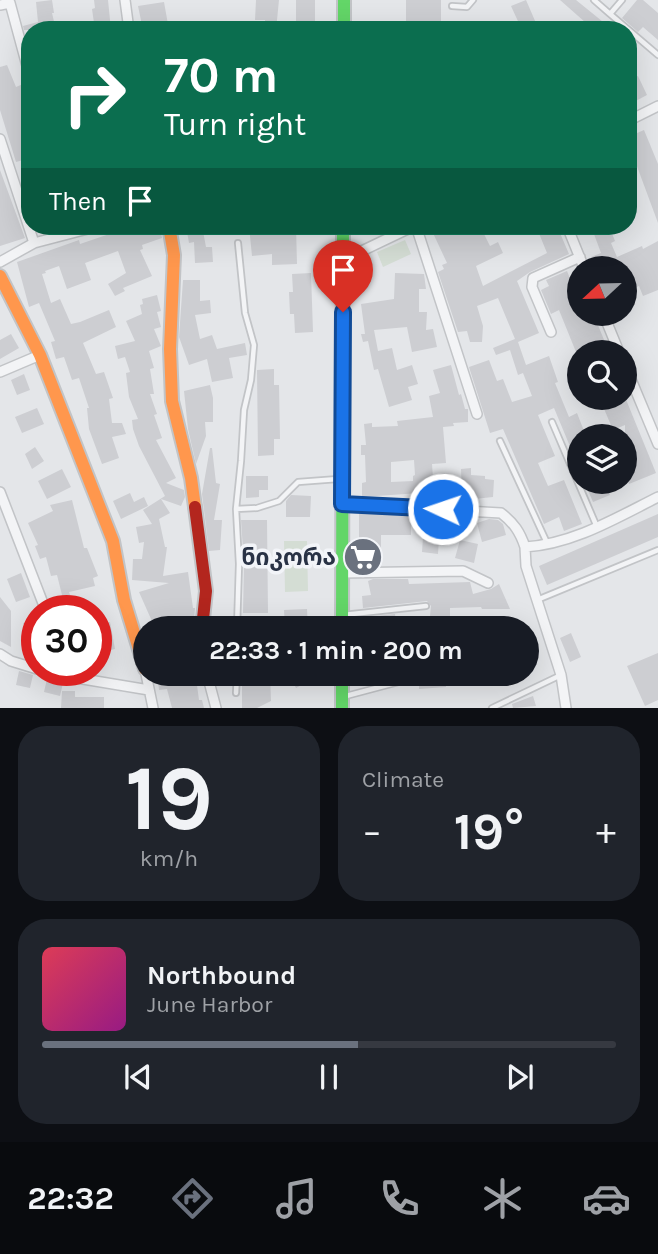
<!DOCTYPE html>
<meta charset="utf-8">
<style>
body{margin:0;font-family:Karla,"Noto Sans Georgian",sans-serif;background:#20242c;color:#f1f3f6;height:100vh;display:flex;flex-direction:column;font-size:26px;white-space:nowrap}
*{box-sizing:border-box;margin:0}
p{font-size:23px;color:#9ea1a6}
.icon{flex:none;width:38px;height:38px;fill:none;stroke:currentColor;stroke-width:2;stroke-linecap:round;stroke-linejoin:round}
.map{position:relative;height:708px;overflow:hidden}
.side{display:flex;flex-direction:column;gap:18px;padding:18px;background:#0d0f14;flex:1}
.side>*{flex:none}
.hud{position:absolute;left:21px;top:21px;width:616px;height:214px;border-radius:28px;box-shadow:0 7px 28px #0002;background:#0b6e4f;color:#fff;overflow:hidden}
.needle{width:46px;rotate:248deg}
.tools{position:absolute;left:567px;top:256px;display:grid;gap:14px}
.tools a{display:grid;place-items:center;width:70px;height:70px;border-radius:50%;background:#171b24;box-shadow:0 7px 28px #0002;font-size:35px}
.speed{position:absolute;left:21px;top:595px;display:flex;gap:14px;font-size:35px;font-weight:700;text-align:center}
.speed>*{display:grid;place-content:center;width:91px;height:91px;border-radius:50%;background:#171b24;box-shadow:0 7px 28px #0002;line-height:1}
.speed .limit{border:10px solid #d22;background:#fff;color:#111}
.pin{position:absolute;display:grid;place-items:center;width:60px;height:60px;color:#fff;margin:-72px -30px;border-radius:50% 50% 50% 0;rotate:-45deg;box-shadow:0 0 7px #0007}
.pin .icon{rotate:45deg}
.me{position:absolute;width:77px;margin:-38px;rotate:273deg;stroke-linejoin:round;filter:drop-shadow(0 0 5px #0008)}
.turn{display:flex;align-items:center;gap:24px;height:147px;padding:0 28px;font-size:32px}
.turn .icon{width:91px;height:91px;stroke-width:2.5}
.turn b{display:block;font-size:49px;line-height:60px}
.then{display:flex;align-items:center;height:66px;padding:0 28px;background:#0003;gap:14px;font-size:26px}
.big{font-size:52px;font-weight:700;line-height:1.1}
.side .tile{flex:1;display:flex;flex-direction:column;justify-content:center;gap:10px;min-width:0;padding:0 24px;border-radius:28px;background:#20242c}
.side .dial{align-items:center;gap:0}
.dial b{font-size:91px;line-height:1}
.song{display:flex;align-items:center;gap:21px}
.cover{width:84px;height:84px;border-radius:10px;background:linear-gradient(135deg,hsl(350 70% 55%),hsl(310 70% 35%))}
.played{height:7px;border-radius:4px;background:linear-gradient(90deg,#6a717e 55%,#363941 55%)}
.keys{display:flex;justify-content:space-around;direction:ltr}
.heat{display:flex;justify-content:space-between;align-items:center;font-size:38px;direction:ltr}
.side .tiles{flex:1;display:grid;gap:18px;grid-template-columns:1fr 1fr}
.tile:last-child{grid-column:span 2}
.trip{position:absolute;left:133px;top:616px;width:406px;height:70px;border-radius:35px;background:#171b24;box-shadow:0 7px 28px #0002;font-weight:700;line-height:70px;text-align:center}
.menu{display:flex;height:112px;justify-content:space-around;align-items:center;background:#090b0e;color:#9ea1a6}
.menu .icon{width:49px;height:49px}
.menu .current{color:#6a717e}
.menu b{font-size:32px;color:#f1f3f6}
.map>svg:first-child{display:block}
.green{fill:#d4ddd4}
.building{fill:#cdced2;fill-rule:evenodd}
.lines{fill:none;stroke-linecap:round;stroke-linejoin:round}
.lane-casing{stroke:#c2c4c7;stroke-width:8}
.street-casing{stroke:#c2c4c7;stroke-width:12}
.fast-casing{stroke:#c2c4c7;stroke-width:16}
.slow-casing{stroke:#c2c4c7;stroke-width:16}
.jam-casing{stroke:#c2c4c7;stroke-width:16}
.lane{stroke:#f3f4f6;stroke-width:4.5}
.street{stroke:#f3f4f6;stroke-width:9}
.fast{stroke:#63d668;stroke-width:12}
.slow{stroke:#ff974d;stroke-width:12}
.jam{stroke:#b3261e;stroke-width:12}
.route-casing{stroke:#114b97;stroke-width:18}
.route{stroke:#1a73e8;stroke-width:12}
.labels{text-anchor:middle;stroke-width:7;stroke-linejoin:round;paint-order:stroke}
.poi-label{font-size:23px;font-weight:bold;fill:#293245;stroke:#f2f4f8;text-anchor:end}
</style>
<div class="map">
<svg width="658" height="708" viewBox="0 0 658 708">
<rect width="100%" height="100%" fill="#e4e6e9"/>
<!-- green -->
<path class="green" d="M405,240L411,254L383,267L377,252Z
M284,541H307L308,591L285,592Z"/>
<!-- building -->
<path class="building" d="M52,0L54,13H52L56,30H24L23,26L38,22L36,2Z
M94,0H108L111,30H95L92,9L95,8Z
M256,0H279L276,30H265V20H255Z
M296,0H315V30H296Z
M406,0H441V22L406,21Z
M526,0L539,30H522L511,6Z
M560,0H576L613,30H594Z
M637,0H643L658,13V40L643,27L638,32L622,18Z
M164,2L169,30H143L138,6Z
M7,65L16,87L23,84L30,103V174L23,160L16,162L0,110V67Z
M638,76L647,95L628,105V81Z
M644,130L658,164V223L628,142V137Z
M0,170L25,238L0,246Z
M133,226H160L162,238L142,245L143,249L140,250L152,276L123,288L125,291L115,296L108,284L126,273L118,251L85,263L91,280L67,289L59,266L45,271L46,273L42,274L51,303L60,299L71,324L80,322L109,310L116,327L83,343L96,374L104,372L113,398L109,399L112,423H122L126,434L112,437L119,458L102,464L89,429L87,408H89L79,378L72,380L64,357L56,359L51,342L55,341L39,303L29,307L17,262L79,240L80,244Z
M186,226H202L206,247H212L213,262L195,263L194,242L189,243Z
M249,226H296L297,264L272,265V254L252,256Z
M448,226H480L490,246L498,242L503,253L476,266L483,286L547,253L536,226H557L569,254L530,272L517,281L539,333L518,342L526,365L549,356L558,382L555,383L569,417L577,413L586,436H579V468L554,408L538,415L555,456L538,463L548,486L564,480L582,524L564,531L559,517L544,524L503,429L490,433L469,367L489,360L497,381L503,379L512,402L532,396L523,373L518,375L510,350L496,355L493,348L515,339L498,298L477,306L483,326L482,342H470L467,331L458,332L438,272L444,269L442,265L447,263L433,233Z
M591,226H609L615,241L611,243L617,257L642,246L643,249L658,241V290L643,296L639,286L625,292V268H595L591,257L601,253Z
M567,271L579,301V313H593L609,352H576L559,310L551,314L541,290L549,286L546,280Z
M311,273L313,332L295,333L294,314H290L289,292H293L292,274Z
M395,273L424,274L426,289H419V312H427L426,330L433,329L437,347L412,352L407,327L374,330L378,351L392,348L397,370L412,365L418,384L408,387L412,400L389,407L378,369L374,370L368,341L363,342L361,334H365L361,304L394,299Z
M183,280H200V301L210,300L211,313L195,315L200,339L212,335L217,349L245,343L247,355L229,358L233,378L212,382L207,359L189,365L179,337Z
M157,295L161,311L157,312L161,327L154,329L161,346L149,351L154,368L150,369L154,394H150L157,414L154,415L162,438L156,440L176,478L166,483L184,490L185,497L181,506L161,499L170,513L159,519L165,547H167L163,576L188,572L193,608H195L194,622L180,623L179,619L155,628L139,592L169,583L132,580L133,559H142L144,542L139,543L136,527L152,524L143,510L165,496L139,446L133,429L132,420L138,419L129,397L126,373L130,372L125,357L118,359L115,346L135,341L126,321L142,314L140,305L143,304L142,299Z
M11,334L19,348L0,359V340Z
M451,365L459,395L461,394L465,409H468V422L453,423L454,426L443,427L446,463L432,464L434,492L362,497V483L366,482L365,455H361V445H366L364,424L372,423V427L398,426L397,421L433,417L429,396L440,393L433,370ZM414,460L415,475L413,476V481L391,482V462Z
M274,369V385H279L280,439H274V455L258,456L257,370Z
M24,374L30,390L17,395L11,380Z
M210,385L213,398V422H205L206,436L196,464L188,429L184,391Z
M599,397H625L656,473L629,484L625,475V425L613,430Z
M37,408L44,424L22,433L15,417Z
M35,447L44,461L32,469L25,454Z
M210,448H212L216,483L220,484L214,520H222L220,550L209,551L202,494Z
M471,468V475L485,476V479L494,480L493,497L474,499V492L462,493L461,469Z
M62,469L71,487L47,499L38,481Z
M246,476H268V490H259V497L246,498Z
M584,481H604L610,495L593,502Z
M130,493L134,502L144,497L148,506L121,519L113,501Z
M291,495L311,496L310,517H286V501Z
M72,500L84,548H87L98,576L93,578L95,586L69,592L76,611H56L53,603L63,599L57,575L51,576L46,557L40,559L35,546L38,545L28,523L53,511L50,505Z
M359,513L411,515V535H381V564H359Z
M658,514V537L547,585L539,566Z
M489,519L498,520L503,524L506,535L482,542L477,523Z
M241,520H267L268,613H243L244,564Z
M423,537L439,538L438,554L422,552Z
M460,540L478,544L474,563L455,558Z
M21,573L30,597L16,602L7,579Z
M373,579H408L409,584L470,582L473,594L491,589L499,584L510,609H482L481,607L450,608V626H429L431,606L427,601L363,608L362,596L371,595L368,581Z
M0,597L11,611V647L0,641Z
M307,609L308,628H285L284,610Z
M395,614L397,628H365V617Z
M514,618L518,628H464V622Z
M37,622V654L25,655L24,634L27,633L23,623Z
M110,622L115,649L96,653V625Z
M571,633L581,657L570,662L560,638Z
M658,653V700L645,706L627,666Z
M19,671L33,675L30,688L16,685Z
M242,674H270L271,701L257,708H242Z
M289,674H322L296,688Z
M445,677L446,687L419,689V682Z
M196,678L199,700H202L204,708H172L167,689L159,690L158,681Z
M47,679L63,683L60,696L44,692Z
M62,691H75V697H104V708H61Z
M533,696L536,706L513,708L512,704Z"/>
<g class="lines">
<!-- lane casing -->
<g class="lane-casing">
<path id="lane" d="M594,0L610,14L622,0
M452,6L467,7L473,0
M610,14L658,55
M238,243L245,313L254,345L251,380L244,410L241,461L236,509L257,508L279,501L298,482L338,479
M552,422L597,527
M500,441L548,545
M236,509L239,564L237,628
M537,600L658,550
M343,615L426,606
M236,693L237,674
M346,696L429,674
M492,708L561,675"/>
</g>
<!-- street casing -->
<g class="street-casing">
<path id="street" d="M125,0L129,30
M0,5L10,3L30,77
M628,121L658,106
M0,139L34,243
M416,226L477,414
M567,226L584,268
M343,260L414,226
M0,262L34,243L99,226
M603,313L619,352
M551,332L532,287L533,278L580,257
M625,365L658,444
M0,372L40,355
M0,492L46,611
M342,504L501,513C514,523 520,532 525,547C573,544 616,518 658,497
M525,547L526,566L561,675L566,708
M342,573L463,571L488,583
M0,654L11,661L37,669
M42,670L59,675L149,690
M146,674L153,708
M207,674L216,708"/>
</g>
<!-- fast casing -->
<g class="fast-casing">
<path id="fast" d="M344,0V30
M342,628L343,226
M342,674V708"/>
</g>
<!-- slow casing -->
<g class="slow-casing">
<path id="slow" d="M169,226L174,255L170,349L172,401L191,478L195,507
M0,276L40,355L113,541L124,600L145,669"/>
</g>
<!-- jam casing -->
<g class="jam-casing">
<path id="jam" d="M195,507L206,591L202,628"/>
</g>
<!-- lane -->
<use href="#lane" class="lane"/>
<!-- street -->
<use href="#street" class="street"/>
<!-- fast -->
<use href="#fast" class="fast"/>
<!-- slow -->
<use href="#slow" class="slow"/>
<!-- jam -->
<use href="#jam" class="jam"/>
</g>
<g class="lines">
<!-- route casing -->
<g class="route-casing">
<path id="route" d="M343,312L342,504L443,509"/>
</g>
<!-- route -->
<use href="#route" class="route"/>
</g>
<!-- icons -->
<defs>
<g id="supermarket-disc" transform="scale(2.0125)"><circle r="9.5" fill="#6a717e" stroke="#f2f4f8"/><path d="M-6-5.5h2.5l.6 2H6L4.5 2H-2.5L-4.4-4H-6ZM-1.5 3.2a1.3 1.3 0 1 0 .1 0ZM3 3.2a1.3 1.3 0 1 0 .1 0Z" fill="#fff"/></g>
</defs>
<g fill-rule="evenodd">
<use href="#supermarket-disc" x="363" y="557"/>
</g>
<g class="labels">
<!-- poi labels -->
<g class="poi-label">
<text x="336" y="565">ნიკორა</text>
</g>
</g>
</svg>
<div class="tools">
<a><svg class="needle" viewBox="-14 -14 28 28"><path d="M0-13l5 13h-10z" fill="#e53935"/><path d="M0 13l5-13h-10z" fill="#9ea1a6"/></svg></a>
<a><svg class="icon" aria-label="search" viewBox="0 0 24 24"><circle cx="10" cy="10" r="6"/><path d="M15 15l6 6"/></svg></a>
<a><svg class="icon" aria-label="layers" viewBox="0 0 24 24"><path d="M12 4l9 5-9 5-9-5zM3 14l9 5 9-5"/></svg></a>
</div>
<div class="speed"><div class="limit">30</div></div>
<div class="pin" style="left:343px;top:312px;background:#d93025"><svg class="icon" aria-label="arrive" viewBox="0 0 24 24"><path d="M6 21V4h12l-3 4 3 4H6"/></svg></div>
<svg class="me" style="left:443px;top:509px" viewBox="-20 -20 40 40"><circle r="17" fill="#1a73e8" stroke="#fff" stroke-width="3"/><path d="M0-11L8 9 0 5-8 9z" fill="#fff"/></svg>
<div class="trip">22:33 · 1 min · 200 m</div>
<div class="hud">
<div class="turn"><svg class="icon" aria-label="right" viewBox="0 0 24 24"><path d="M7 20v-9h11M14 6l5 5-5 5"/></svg><div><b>70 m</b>Turn right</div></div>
<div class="then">Then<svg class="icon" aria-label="arrive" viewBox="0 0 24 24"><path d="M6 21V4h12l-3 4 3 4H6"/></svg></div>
</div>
</div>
<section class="side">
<div class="tiles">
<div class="tile dial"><b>19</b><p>km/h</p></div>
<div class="tile"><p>Climate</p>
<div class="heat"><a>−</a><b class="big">19°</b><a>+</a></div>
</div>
<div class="tile">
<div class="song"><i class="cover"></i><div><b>Northbound</b><p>June Harbor</p></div></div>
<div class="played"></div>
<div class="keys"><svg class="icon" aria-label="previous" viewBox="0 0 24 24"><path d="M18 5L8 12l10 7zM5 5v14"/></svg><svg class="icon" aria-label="pause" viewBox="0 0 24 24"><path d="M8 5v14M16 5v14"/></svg><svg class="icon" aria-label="next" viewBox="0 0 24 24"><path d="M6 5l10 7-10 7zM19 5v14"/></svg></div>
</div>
</div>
</section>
<nav class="menu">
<b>22:32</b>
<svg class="icon current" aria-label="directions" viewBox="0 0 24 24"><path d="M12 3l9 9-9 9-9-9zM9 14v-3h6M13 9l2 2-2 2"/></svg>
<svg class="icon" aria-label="music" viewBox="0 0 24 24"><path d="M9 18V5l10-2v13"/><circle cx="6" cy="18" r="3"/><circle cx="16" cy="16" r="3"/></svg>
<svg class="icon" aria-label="phone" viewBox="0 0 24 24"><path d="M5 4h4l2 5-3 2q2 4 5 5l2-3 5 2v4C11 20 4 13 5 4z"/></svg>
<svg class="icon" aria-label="climate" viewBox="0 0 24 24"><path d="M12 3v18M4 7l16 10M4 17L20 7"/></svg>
<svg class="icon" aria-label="car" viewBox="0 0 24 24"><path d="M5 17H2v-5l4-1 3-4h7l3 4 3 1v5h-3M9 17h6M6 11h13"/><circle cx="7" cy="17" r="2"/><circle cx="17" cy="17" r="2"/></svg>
</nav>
